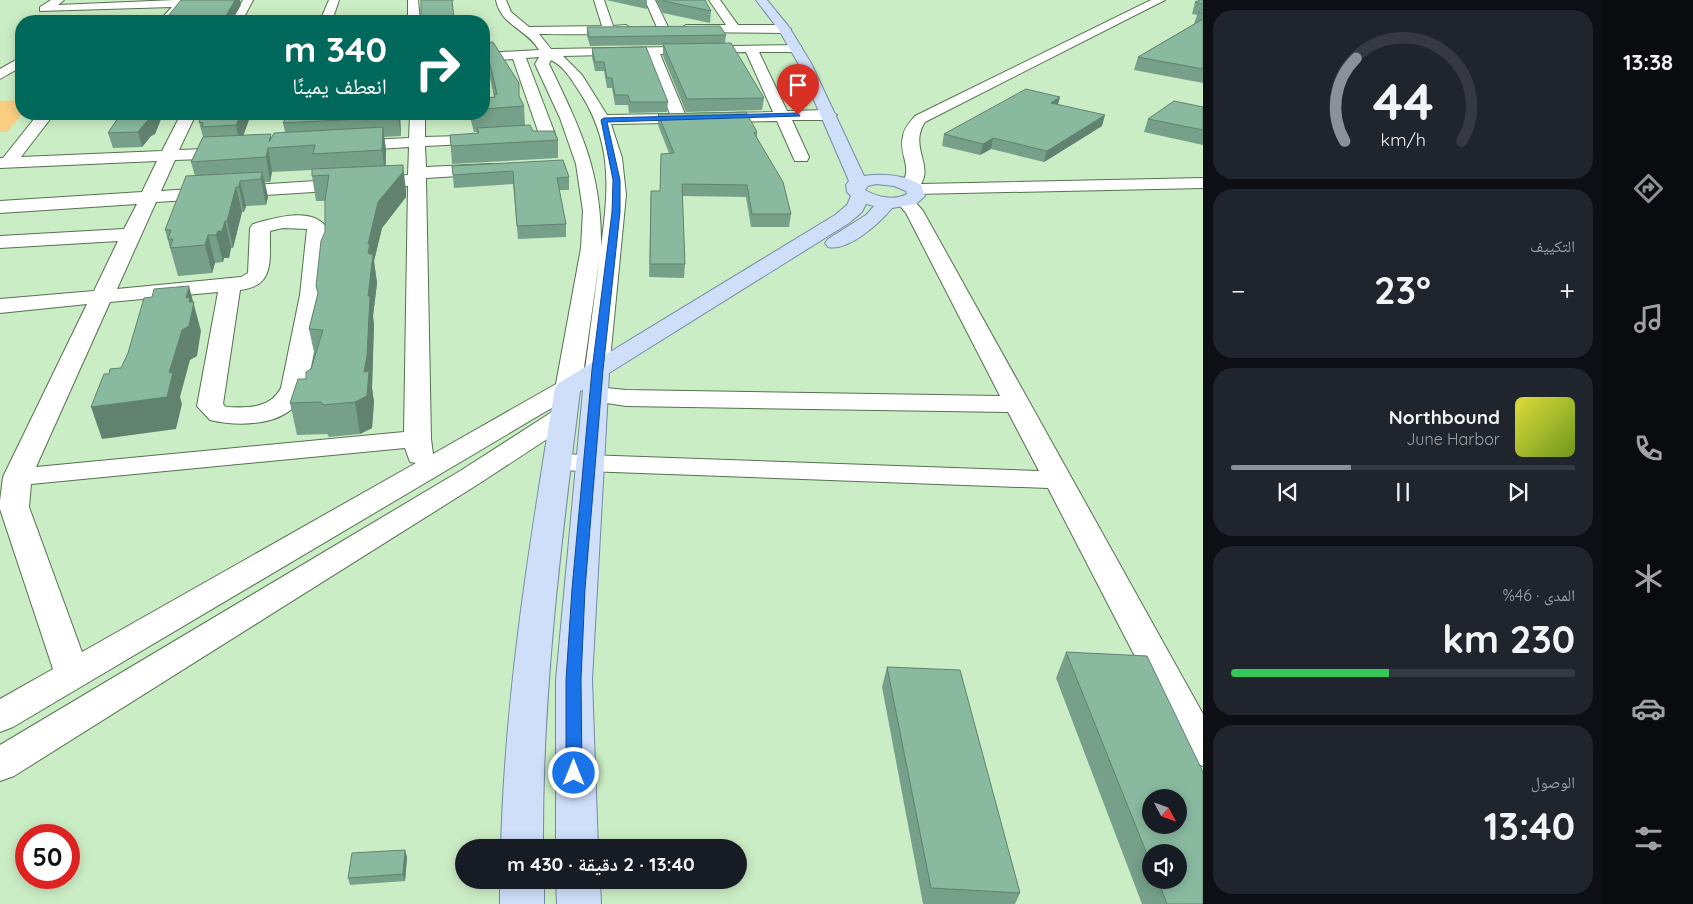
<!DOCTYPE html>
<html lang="ar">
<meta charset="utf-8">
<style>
body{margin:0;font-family:Quicksand,"Noto Naskh Arabic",sans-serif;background:#20242c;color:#f1f3f6;direction:rtl;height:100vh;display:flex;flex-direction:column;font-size:19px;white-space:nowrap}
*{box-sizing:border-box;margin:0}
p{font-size:16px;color:#9ea1a6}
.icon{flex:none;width:28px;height:28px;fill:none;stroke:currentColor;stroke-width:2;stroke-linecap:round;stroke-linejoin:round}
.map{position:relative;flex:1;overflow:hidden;direction:ltr}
.sheet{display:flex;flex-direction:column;gap:10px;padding:10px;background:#0d0f14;width:400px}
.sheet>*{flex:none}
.guide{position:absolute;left:15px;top:15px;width:475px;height:105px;border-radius:20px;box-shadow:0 2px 12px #0003;direction:rtl;background:#00695c;color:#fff;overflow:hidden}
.needle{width:32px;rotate:131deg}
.tools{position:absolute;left:1142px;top:789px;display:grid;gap:10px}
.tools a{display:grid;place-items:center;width:45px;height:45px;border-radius:50%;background:#171b24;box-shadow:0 2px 12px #0003;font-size:25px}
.speed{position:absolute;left:15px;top:824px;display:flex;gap:10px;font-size:25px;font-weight:700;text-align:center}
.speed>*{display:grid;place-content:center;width:65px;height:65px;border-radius:50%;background:#171b24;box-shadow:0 2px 12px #0003;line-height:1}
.speed .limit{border:8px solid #d22;background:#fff;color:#111}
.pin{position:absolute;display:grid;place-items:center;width:42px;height:42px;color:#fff;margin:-51px -21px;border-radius:50% 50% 50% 0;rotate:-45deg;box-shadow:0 0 5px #0007}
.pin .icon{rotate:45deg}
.me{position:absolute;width:55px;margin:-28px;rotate:0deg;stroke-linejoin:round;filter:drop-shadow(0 0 4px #0008)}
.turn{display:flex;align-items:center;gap:18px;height:105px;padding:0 20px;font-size:22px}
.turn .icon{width:65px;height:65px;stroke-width:2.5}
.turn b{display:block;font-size:35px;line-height:42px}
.big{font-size:38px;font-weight:700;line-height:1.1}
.sheet .widget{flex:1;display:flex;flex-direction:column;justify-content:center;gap:8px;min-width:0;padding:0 18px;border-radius:20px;background:#20242c}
.sheet .dial{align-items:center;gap:0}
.dial svg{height:130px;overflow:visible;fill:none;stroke:#363941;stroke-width:7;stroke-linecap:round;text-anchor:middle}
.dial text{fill:#f1f3f6;stroke:none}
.song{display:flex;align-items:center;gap:15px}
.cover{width:60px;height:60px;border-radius:8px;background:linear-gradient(135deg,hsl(60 70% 55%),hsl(80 70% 35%))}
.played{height:5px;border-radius:2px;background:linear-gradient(90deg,#8c9099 35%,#363941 35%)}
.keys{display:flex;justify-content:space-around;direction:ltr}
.heat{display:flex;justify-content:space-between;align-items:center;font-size:28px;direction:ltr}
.charge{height:8px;border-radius:4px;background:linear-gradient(90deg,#34c759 46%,#363941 0)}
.trip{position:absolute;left:455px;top:839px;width:292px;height:50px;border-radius:25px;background:#171b24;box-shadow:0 2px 12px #0003;font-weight:700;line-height:50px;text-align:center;direction:rtl}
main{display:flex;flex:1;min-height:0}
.menu{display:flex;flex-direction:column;width:90px;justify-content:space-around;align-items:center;background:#090b0e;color:#9ea1a6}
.menu .icon{width:35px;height:35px}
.menu .selected{color:#8c9099}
.menu b{font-size:22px;color:#f1f3f6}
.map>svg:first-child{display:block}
.green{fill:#f9ce81}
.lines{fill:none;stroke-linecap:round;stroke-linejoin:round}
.minor-casing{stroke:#54724f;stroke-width:2}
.major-casing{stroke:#758ba3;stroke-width:2}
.minor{fill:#fff;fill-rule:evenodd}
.major{fill:#cfdffa;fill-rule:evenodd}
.wall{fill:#76a089;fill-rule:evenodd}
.shaded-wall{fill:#60826f}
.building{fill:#89ba9f;stroke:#60826f;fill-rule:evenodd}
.route{fill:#1a73e8;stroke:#114b97}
</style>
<main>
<nav class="menu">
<b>13:38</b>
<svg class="icon selected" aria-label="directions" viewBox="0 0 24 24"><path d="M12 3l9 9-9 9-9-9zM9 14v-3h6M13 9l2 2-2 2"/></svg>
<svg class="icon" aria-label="music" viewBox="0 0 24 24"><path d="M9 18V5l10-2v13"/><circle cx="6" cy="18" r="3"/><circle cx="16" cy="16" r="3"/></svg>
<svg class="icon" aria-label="phone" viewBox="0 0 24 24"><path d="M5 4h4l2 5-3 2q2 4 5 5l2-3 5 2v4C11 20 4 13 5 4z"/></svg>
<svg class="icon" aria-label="climate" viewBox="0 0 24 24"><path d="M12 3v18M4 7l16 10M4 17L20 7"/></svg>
<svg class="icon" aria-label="car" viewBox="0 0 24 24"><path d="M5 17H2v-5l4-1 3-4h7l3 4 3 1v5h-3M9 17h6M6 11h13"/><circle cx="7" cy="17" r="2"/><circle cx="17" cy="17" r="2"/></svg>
<svg class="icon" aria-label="filters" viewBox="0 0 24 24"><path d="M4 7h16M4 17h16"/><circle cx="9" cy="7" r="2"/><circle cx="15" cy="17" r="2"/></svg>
</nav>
<section class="sheet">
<div class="widget dial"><svg viewBox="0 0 100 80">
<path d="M14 69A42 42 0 1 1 86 69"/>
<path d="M14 69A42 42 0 0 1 21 18" stroke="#8c9099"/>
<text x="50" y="56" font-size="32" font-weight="700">44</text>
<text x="50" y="72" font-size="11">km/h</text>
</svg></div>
<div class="widget"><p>التكييف</p>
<div class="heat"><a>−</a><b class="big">23°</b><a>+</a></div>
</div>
<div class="widget">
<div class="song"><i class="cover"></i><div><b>Northbound</b><p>June Harbor</p></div></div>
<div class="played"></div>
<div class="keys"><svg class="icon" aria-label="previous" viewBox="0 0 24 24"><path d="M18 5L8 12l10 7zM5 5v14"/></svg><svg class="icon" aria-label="pause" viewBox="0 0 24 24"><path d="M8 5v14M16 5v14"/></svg><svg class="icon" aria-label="next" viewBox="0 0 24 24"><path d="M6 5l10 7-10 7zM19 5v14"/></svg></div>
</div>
<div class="widget"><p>المدى · 46%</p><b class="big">230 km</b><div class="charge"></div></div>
<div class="widget"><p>الوصول</p><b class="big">13:40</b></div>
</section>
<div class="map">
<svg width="1203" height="904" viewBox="0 0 1203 904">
<rect width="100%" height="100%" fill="#cbedc5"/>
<!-- green -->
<path class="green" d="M21,100L22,114L7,132H0V101Z"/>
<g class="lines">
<!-- minor casing -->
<g class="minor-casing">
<path id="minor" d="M51,0H64L58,5L175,0H183L188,3L171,21H159L172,7L40,11V7Z
M243,0H253L242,21H230Z
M329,0H339L332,21H320Z
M408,0H418L420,21H408Z
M496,0H506L511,12L529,27L602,26L594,0H604L613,26L626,25L632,29C626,36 553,34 539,34L551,49L800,45L802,48L800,51L796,52H759L787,111L829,110L837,115L829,120H792L809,157L807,161H795L793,157L777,121L611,124L622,158L626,195L609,370L606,375L597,377L588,375L585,370L600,255L581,388L577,393L13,727L0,732V699L53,669L0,509V501L3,477L87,304L0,313V299L94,291L118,241L0,248V236L124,229L137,204L0,213V201L142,192L157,161L0,168V158H3L38,114H54L21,157L162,151L181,114H196L179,150L232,148L238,149L240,153L238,157L232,158L175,160L161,191L408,175L409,147L348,151L340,146L348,141L409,138L410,114H425V137L493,135L495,138L487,143L425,146L426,167L491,164L497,165L500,169L497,173L491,174L426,178L431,439L433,454L556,384L581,248L583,211L576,164L560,118L535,64L539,57L526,58L555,134L547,139L539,134L513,59L484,61V53L539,50C527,29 501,26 496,0ZM746,52L773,112L685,114L660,54ZM647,54L670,114L607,115L582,75L563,56ZM551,60C563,66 570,77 577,88C613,141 609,187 601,247C602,172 581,130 549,64ZM408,186L404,432L36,467L110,302L218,292L197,406L210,420C236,426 277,427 297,404C318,381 324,263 327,228C312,206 275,218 253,224L250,228L248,273L241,277L117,289L156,202ZM283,228L307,229L300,295L281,388C270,409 247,408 226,407L223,404L240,290C276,286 269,259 270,231ZM405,448L410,462L416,463L82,652L29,507L31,484Z
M645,0H655L669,29L667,32H659Z
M709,0H720L738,25H785L791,29L785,33L682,32L680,29L686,25H726Z
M1151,0H1165L925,122C909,146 933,165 921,184L1203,178V188L915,194L909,193L901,185C914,166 898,156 903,136C904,128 910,122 915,116Z
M21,57V67L0,79V69Z
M905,196L911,197L923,211L1203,714V766L1189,761L1048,488L558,470L548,468L544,462L548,456L558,454L1039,471L1008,412L626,406L587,400L583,395L587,390L596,387L626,390L1000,396L906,213L896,201L899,197Z
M564,408L573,410L577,416L573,422L480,483L14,776L0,781V745L460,471L555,410Z"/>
</g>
<!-- major casing -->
<g class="major-casing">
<path id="major" d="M756,0H767L789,27L811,63L864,176C884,173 904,175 921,185L925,196L916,204L892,208C880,223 848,252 828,247L825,243L828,239L866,215L874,206L866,204L862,212L849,223L609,373L592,680L598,848H556V680L583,390L580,391C561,543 542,694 543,848H501C505,692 530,541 555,388L559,383L835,215L847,205L851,196L847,192L846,185L849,181L798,63L779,30ZM876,184L894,186L906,191L907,194C894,201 877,197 865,190L868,186Z
M500,880H544V904H500Z
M556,880H600L601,904H557Z"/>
</g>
<!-- minor -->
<use href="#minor" class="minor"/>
<!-- major -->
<use href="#major" class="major"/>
</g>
<!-- wall -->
<path class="wall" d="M421,0H454L452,2L454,21H419L421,15Z
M606,0H647V9Z
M656,0H705L711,11L710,23L663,13Z
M1203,0V83L1134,70L1138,57L1194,24L1197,15L1192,14L1195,2Z
M587,27L726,35L725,43L764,98L762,110L686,112L663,56V45L590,46L587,36Z
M485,43L520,98L524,106L525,125L533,131L558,140V158L452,164L450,135L477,134V132H474L471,121L470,114H484V98L494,97L487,63Z
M592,48L668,102L667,112L629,113L628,105H615L612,88H607L604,71H595L592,57Z
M21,56V74H20L15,61Z
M1060,97L1058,104L1102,126L1044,162L991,149L980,155L942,146L944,134Z
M1203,107V145L1144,132L1148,119Z
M119,114H163L155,134L151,136L142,147L113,148L108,133L116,121Z
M202,114H400L401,136L384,137L386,150V166L406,190V197L382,228L374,261L377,283L373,316L374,325L372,388L374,402L372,428L360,434L329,437L327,434L297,435L290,403L311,369L315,357L309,329L318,293L325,232V201H316L312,176V170L272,172L270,182H265L268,197L266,205L246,206L244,212H242L233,248H231L229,258H224L223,262L215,263L212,273L178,276L165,230L195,176L191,162L203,137L199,122ZM250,117H286L283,123L285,132L271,138V134L243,135Z
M658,114L757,132V138L791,214L789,227H751L746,197L682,196L685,264L684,278L649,277L651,191H660L669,153L658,125Z
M452,166L569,177V190H559L566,224V237L518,239L513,184L454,188Z
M1066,652L1203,904H1142L1056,678ZM1151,852L1179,880H1151Z
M887,667L1020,893L1015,904H923L882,687Z
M407,857L405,881L350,885L348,878Z"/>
<!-- shaded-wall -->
<path class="shaded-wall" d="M235,0H240L241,5L232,21H223Z
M1060,97L1057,107L1051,103Z
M153,114H163L155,134L151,136L142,147L138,132Z
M241,114H250V117L240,145L236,125Z
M398,114H400L401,136L398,117Z
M1105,115L1102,126L1044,162L1047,151Z
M383,127L386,150L385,175L382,150Z
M993,138L991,149L980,155L983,144Z
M268,148L272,172L270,182L266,157Z
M403,165L406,190V197L382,228L374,261L377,283L373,316L374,325L372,388L374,402L372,428L360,434L355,402L364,372L368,296V244L378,202Z
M262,172L268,197L266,205L261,179Z
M240,181L246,206L244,212L239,187Z
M236,187L242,212L233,248L227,221Z
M225,221L231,248L229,258H224L223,262L216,235L218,231Z
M208,235L215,263L212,273L205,245Z
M189,286L201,331L197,356L190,360L180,397L182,404L176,429L102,439L91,407L169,373Z
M405,850L407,857L405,881L403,874Z"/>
<!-- building -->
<path class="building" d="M181,0H235L223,21H164Z
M421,0H452L454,19L419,20L421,15Z
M663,0H705L711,11L664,1Z
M1200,0H1203V4L1195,2Z
M1203,9V13H1198Z
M1203,19V69L1138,57Z
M61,20L101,21H60Z
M720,26L726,35L589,37L587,27Z
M493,42L519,83V96L524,106L484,109V98L495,97L494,95L497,94L485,43Z
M731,43L764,98L687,99L663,44Z
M646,47L668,102H630L628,95H615L612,78H607L604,62H595L592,48Z
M21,56V61H15Z
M1026,89L1060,97L1051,103L1105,115L1047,151L993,138L983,144L944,134Z
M1174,101L1203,107V130L1148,119Z
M746,112L757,132L754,133L783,182L791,214H752L747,185L682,184L685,264H650L651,191H660L661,154L674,153L658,114Z
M119,114H153L151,120L147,121L138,132L108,133L116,121Z
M202,114H241L236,125L202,127L203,123L199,122Z
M288,114H398V117L283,123Z
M530,125L533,131H554L558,140L451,146L450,135L479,133L477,128Z
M383,127L382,150L313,154L315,145L268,148L266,157L191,162L203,137L271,134L269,142L274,133Z
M563,160L569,177L557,178L566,224L517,226L513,171L453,175L452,166Z
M403,165V172L378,202L368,244H370L368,253L373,255L368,296H370L367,356L364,372L369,371L367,396L355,402L323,405L321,402L290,403L298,379H306V372L311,369L323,330L309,329L318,293L316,286L321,241L325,232V200L329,175L312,176V169Z
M262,172L261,179L240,181L239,187H236L227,221H225L222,231H218L216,235H208L205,245L170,248L173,239H168L171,230H165L186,176Z
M189,286L186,298L190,297L189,302H194L189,326L182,330L169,373L173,372L167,397L91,407L104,374H109L110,369L121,368L128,353L144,298L152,297L154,289Z
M1066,652L1147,656L1203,772V904H1167L1158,880H1179V852H1151V864ZM1151,798H1179V825H1151Z
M887,667L960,670L1020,893L931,888Z
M405,850L403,874L348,878L352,853Z"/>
<!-- route -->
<path class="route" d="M798,113L800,116L607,122L620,180V212L603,370L585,589L581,680L582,773L580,778L574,780L568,778L566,773V680L572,589L592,370L612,212L613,180L601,120L604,118Z"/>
</svg>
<div class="tools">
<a><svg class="needle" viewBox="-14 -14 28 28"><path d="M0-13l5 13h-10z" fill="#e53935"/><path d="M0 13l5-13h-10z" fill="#9ea1a6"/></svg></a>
<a><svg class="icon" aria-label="sound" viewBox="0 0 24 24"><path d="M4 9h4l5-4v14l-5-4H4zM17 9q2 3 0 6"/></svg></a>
</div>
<div class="speed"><div class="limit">50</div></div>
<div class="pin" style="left:798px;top:115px;background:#d93025"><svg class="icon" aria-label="arrive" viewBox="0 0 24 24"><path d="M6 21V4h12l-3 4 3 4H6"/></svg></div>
<svg class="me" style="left:574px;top:773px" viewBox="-20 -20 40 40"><circle r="17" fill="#1a73e8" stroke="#fff" stroke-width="3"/><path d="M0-11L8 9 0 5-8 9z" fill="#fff"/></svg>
<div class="trip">13:40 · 2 دقيقة · 430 m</div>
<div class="guide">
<div class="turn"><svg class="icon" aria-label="right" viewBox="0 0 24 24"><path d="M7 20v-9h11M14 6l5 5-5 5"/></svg><div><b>340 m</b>انعطف يمينًا</div></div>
</div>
</div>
</main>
